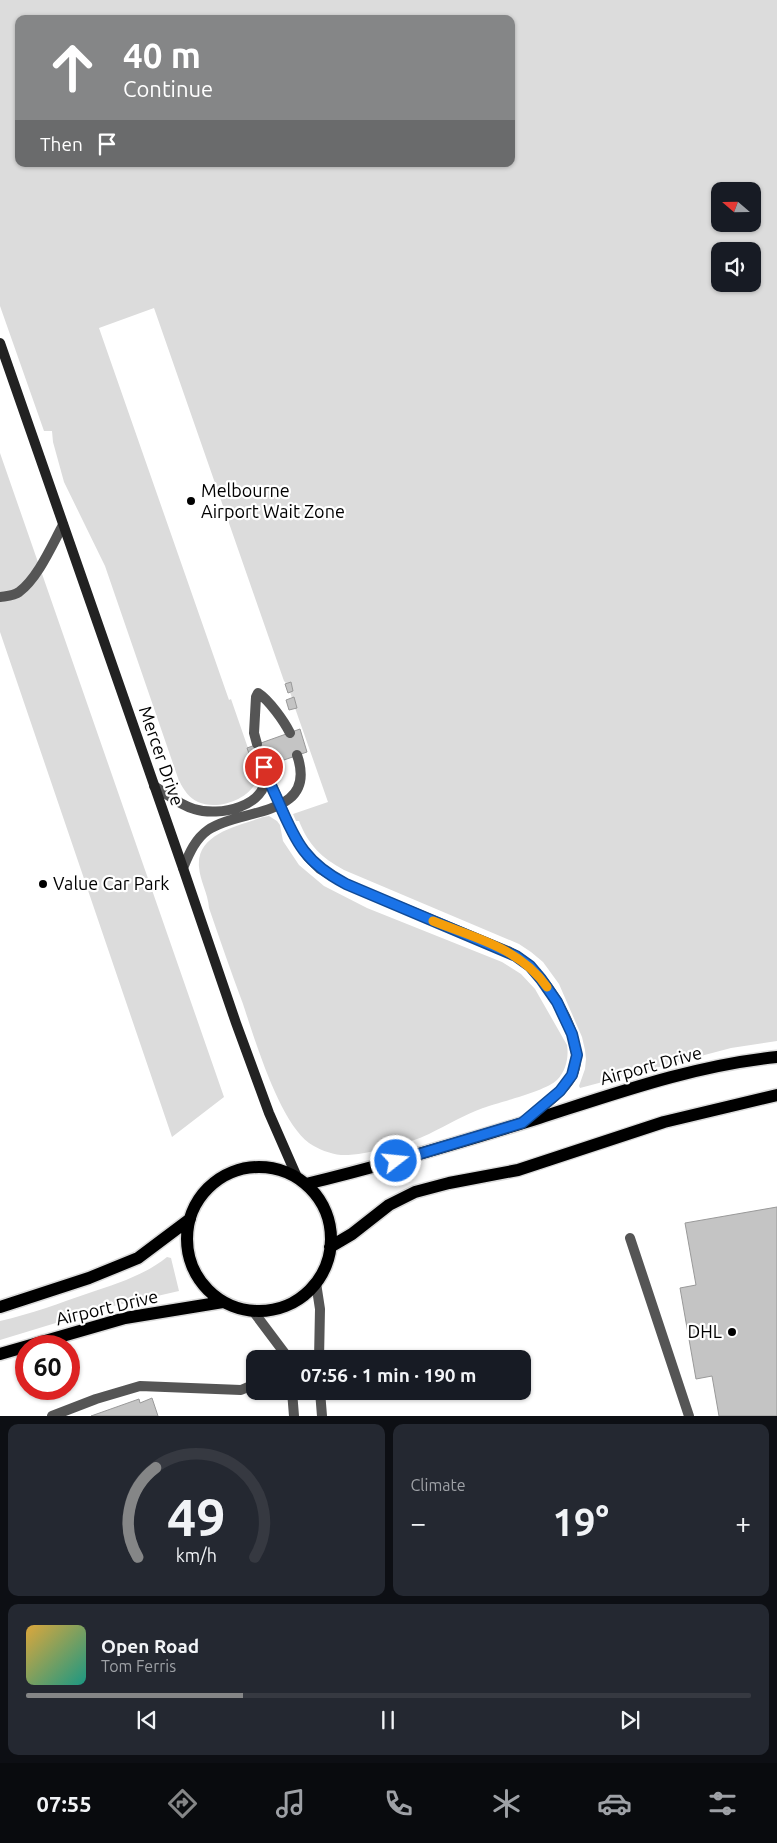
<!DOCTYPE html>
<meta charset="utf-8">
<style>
body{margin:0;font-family:Ubuntu,sans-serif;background:#242831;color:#f1f3f6;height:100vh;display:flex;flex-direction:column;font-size:19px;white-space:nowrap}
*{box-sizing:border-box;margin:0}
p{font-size:16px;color:#9ea1a6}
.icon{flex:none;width:28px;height:28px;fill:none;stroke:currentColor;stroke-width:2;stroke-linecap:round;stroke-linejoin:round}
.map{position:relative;height:1416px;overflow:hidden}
.panel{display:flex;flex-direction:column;gap:8px;padding:8px;background:#0d0f14;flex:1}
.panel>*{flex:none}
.guide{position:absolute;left:15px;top:15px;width:500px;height:152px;border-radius:10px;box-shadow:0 1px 4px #0004;background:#858687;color:#fff;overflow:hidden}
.needle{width:32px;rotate:290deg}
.buttons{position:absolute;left:711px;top:182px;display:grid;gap:10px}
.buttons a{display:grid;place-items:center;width:50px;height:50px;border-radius:10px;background:#171b24;box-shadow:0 1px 4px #0004;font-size:25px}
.speed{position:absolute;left:15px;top:1335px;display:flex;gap:10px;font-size:25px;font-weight:700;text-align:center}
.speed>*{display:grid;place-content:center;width:65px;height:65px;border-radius:50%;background:#171b24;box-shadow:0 1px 4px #0004;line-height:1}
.speed .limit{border:8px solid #d22;background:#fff;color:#111}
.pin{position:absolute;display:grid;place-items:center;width:42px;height:42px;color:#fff;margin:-21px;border:2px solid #fff;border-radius:50%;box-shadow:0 1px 5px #0007}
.me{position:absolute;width:55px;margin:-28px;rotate:74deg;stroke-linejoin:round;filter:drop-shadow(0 0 4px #0008)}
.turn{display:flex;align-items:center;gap:18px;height:105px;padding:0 25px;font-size:22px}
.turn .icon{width:65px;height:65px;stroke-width:2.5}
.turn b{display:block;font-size:35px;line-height:42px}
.then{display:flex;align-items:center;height:48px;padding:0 25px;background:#0003;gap:10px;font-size:19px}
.big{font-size:38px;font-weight:600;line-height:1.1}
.panel .tile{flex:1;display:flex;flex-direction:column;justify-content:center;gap:8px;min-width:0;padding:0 18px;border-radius:10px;background:#242831}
.panel .dial{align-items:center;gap:0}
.dial svg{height:130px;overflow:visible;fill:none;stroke:#363941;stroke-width:7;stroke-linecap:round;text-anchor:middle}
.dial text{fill:#f1f3f6;stroke:none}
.song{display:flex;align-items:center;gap:15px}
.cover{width:60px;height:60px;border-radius:8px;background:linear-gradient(135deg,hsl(40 70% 55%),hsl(170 70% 35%))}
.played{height:5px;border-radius:2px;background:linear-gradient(90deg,#858687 30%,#363941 30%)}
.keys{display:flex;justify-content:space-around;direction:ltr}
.heat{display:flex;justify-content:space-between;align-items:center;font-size:28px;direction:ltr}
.panel .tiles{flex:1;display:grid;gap:8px;grid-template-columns:1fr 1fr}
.tile:last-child{grid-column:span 2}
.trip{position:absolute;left:246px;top:1350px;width:285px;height:50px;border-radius:10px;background:#171b24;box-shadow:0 1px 4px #0004;font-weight:600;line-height:50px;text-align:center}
.tabs{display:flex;height:80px;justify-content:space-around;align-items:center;background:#090b0e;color:#9ea1a6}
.tabs .icon{width:35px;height:35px}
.tabs .selected{color:#858687}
.tabs b{font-size:22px;color:#f1f3f6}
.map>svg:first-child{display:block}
.green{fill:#dcdcdc;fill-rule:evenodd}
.building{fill:#c4c4c4;stroke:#999}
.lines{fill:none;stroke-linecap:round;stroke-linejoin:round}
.primary-casing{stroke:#dbdbdb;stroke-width:15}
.lane{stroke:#555;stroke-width:10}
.street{stroke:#555;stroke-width:10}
.secondary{stroke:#222;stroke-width:10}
.primary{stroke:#000;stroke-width:12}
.route-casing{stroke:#114b97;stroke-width:12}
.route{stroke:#1a73e8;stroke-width:9}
.slow{stroke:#f59e0b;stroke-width:9}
.poi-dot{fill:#000;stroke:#fff;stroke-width:2}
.labels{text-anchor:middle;stroke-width:4.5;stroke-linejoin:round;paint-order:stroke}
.poi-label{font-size:18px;fill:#000;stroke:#fff;text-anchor:start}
.street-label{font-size:18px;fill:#000;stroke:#fff}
</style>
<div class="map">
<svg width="777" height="1416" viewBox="0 0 777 1416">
<rect width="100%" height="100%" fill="#fff"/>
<!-- green -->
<path class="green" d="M0,0H777V1041L731,1048L580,1088L579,1086L585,1069L586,1059L585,1050L582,1037L559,984L543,962L531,952L519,944L344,870C321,857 309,846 299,821H296L293,814L328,802L295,708L297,707L294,698H292L290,692L293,691L291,683H286L284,681L154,308L99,328L229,700L231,699L258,777C252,799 218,811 198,802C189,798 184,790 179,781L105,566L64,482L53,442L52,431H44L0,306ZM19,19H511V164H19ZM720,191H752V224H720ZM720,251H752V284H720Z
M0,453L224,1097L172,1137L0,632Z
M269,816L277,821L280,825L283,841L299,865L324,886L367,908L502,962L521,974L535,989L567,1045C569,1057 566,1071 557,1080C546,1091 500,1102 483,1108C464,1115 447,1125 429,1134C408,1144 364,1156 341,1155C330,1154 318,1149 309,1143C279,1121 255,1040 243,1004C231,972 220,940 209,908C208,893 200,881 199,867C196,833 239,826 263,817Z
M167,1257L171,1258L179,1291L105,1308L0,1340V1321C31,1314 60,1303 89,1293C116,1284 145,1275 167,1257Z"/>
<!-- building -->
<path class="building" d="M291,682L293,691L288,693L285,684Z
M294,697L297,708L289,710L286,700Z
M300,729L307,752L255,770L247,748Z
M777,1207V1416H719L712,1376L696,1379L680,1288L696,1285L685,1223Z
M152,1398L158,1416H91L139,1399L140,1403Z"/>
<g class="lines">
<!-- primary casing -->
<g class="primary-casing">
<path id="primary" d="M187 1239a72 72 0 1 1 144 0a72 72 0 1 1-144 0Z
M306,1184C385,1165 462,1142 539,1118C617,1093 695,1065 777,1057
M330,1247L352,1234L389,1205L415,1192L449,1183L518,1170L664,1122L777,1095
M0,1307L89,1278L138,1258L190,1219
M0,1354L125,1318L223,1302"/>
</g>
<!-- lane -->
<path class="lane" d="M257,744L254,733L256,697L258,693C269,700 284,721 290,733
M266,772L293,834L308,857L320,869L346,884L508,951C516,955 523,960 530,966C553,988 588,1044 572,1076C562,1094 541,1108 525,1121
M154,786C167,794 179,805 194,809C219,817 267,807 266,774
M183,868C189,854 195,839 208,830C239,808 319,818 297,755
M630,1238L689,1416
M52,1416L96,1399L140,1386L241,1390L255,1384"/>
<!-- street -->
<path class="street" d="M0,597C6,596 14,596 19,592C38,578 52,545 63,525
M316,1283L320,1309L319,1359
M253,1311L289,1359
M292,1391L294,1416
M320,1391L322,1416"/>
<!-- secondary -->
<path class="secondary" d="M0,343L183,868L236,1023L269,1113L297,1177"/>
<!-- primary -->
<use href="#primary" class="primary"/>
</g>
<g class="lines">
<!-- route casing -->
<g class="route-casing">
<path id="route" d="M264,767C267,779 274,791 279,803C296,843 306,863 346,884L516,956L530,966L541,979L557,1002L572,1034L577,1055L572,1075L560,1091L522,1123L396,1161"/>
</g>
<!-- route -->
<use href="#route" class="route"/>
<!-- slow -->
<path class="slow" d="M433,921C475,938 520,948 547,987"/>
</g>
<!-- markers -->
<g class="poi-dot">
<circle cx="191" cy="501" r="5"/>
<circle cx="43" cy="884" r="5"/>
<circle cx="732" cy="1332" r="5"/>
</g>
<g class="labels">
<!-- poi labels -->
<g class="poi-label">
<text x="201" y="497">Melbourne<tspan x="201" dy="21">Airport Wait Zone</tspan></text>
<text x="53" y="890">Value Car Park</text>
<text x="722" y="1338" text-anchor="end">DHL</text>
</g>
<!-- street labels -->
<g class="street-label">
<text transform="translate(161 756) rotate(71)" y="6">Mercer Drive</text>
<text transform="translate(651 1066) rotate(-15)" y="6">Airport Drive</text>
<text transform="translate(107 1308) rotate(-13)" y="6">Airport Drive</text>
</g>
</g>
</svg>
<div class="buttons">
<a><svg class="needle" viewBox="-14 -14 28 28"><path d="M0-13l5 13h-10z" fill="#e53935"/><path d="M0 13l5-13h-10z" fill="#9ea1a6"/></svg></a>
<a><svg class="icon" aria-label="sound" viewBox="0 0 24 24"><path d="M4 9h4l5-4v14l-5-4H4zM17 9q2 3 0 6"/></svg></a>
</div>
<div class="speed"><div class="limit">60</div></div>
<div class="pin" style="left:264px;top:767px;background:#d93025"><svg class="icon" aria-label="arrive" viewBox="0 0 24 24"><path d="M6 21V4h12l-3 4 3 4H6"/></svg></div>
<svg class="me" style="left:396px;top:1161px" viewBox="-20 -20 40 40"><circle r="17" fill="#1a73e8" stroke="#fff" stroke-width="3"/><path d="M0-11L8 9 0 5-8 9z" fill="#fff"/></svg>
<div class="trip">07:56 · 1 min · 190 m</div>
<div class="guide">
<div class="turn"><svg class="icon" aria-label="ahead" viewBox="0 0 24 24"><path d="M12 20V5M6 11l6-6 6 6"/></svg><div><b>40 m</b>Continue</div></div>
<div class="then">Then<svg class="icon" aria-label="arrive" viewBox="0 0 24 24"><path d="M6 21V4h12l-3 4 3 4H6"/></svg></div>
</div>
</div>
<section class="panel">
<div class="tiles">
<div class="tile dial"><svg viewBox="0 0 100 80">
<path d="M14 69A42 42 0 1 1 86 69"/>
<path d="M14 69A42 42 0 0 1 25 14" stroke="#858687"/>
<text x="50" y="56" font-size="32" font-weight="700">49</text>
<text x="50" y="72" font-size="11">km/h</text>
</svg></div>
<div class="tile"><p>Climate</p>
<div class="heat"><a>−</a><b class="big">19°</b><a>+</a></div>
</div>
<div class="tile">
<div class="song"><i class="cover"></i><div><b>Open Road</b><p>Tom Ferris</p></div></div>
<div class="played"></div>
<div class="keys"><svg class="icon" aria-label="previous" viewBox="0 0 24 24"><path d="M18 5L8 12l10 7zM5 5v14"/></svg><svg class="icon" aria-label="pause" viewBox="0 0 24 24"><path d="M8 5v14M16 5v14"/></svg><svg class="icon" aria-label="next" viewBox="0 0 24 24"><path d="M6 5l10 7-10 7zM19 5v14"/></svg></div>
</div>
</div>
</section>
<nav class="tabs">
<b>07:55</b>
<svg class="icon selected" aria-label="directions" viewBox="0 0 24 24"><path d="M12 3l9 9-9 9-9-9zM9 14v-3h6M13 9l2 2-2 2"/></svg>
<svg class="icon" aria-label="music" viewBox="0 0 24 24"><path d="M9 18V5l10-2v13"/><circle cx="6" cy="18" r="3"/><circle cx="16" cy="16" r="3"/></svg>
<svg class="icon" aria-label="phone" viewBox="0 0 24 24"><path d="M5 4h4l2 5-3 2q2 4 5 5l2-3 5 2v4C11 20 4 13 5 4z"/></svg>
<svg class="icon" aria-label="climate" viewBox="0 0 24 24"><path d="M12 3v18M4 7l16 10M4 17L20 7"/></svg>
<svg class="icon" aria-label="car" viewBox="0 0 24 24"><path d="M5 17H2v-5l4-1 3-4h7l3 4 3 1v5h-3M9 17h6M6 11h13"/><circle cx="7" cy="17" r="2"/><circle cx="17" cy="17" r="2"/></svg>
<svg class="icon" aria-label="filters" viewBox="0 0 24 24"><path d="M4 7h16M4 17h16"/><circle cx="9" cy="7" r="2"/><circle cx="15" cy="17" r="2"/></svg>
</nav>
